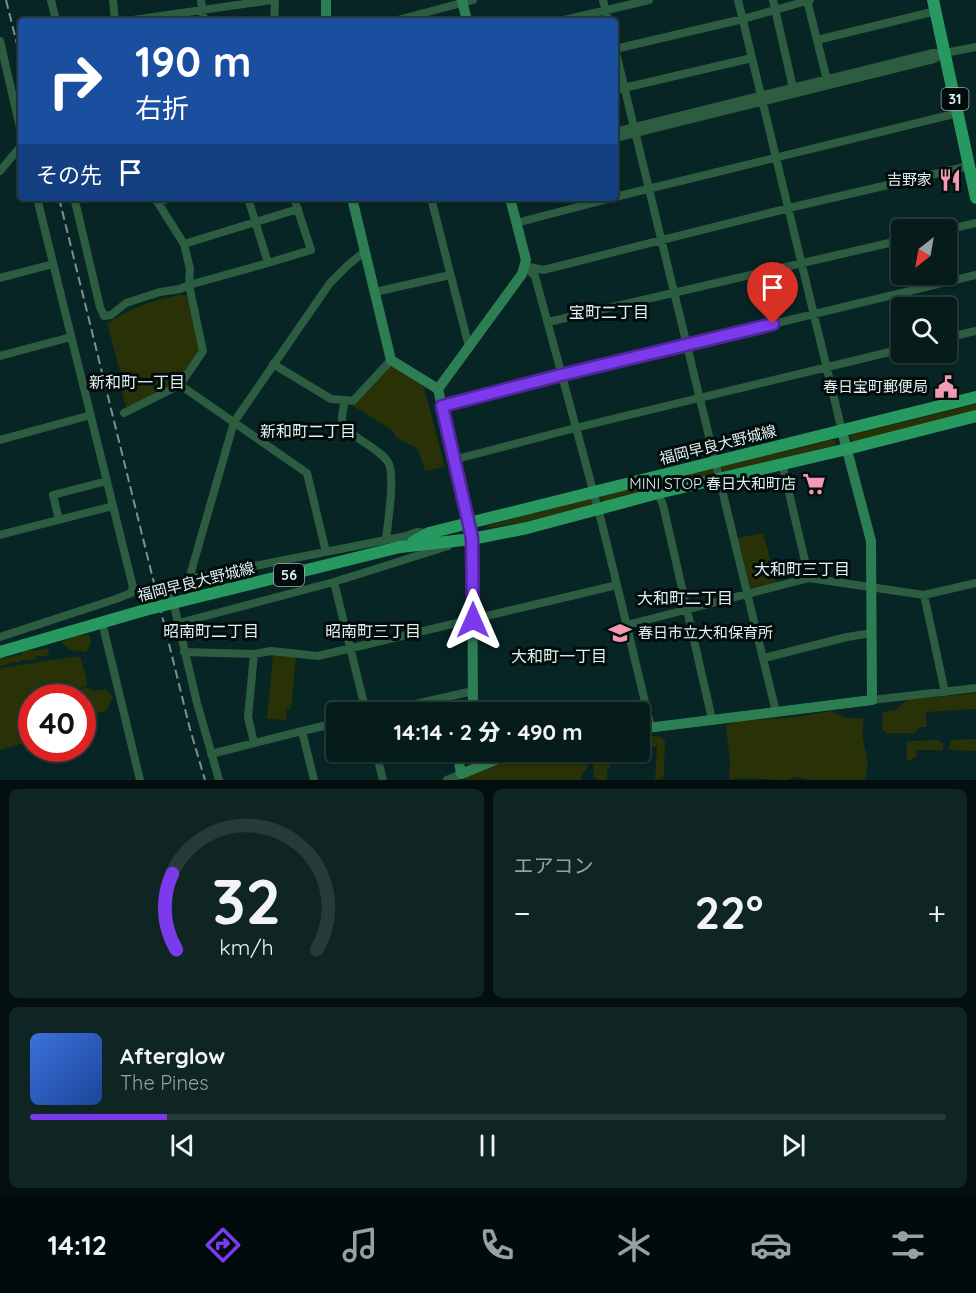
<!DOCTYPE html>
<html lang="ja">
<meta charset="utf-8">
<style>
body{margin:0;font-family:Quicksand,"Noto Sans JP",sans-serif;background:#0e2524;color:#f1f3f6;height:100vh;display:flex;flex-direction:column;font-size:22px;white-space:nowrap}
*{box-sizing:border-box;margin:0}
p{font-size:20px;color:#97a1a3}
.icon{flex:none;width:33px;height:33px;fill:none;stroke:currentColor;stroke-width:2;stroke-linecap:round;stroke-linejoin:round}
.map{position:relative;height:780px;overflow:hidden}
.panel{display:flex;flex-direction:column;gap:9px;padding:9px;background:#030f0f;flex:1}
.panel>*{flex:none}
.guide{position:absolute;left:18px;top:18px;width:600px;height:183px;border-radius:6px;box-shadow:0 2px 4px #0004,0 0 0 2px #263a3a;background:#1a4fa0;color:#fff;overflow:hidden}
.needle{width:39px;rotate:211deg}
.fabs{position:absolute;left:891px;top:219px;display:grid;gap:12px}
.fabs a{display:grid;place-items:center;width:66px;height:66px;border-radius:6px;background:#051c1b;box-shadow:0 2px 4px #0004,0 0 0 2px #263a3a;font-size:30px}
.speed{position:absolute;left:18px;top:684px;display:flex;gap:12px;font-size:30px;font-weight:700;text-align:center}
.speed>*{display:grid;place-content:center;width:78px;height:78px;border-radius:50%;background:#051c1b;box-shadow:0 2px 4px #0004,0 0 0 2px #263a3a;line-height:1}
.speed .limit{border:9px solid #d22;background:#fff;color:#111}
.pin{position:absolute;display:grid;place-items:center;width:51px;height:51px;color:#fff;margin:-62px -26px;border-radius:50% 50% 50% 0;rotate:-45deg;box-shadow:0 0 6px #0007}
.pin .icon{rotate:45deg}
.me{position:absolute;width:66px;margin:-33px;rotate:0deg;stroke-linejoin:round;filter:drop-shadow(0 0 4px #0008)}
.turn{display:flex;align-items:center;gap:21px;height:126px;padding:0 18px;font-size:27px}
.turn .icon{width:78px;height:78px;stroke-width:2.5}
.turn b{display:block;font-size:42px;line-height:51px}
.then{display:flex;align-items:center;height:57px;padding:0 18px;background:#0003;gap:12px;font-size:22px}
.big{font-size:45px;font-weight:800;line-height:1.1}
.panel .tile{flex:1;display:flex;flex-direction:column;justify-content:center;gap:9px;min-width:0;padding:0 21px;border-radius:9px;background:#0e2524}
.panel .dial{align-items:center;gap:0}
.dial svg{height:156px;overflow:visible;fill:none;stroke:#263a3a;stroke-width:7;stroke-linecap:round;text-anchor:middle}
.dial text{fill:#f1f3f6;stroke:none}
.song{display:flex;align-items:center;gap:18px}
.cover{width:72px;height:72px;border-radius:9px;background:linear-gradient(135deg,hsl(220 70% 55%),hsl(220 70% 35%))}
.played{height:6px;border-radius:3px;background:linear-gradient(90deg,#7c3aed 15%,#263a3a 15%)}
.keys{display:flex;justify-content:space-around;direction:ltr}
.heat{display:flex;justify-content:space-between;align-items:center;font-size:33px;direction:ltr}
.panel .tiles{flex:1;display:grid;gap:9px;grid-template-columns:1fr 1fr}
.tile:last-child{grid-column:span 2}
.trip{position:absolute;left:326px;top:702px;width:324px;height:60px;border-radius:6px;background:#051c1b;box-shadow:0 2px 4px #0004,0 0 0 2px #263a3a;font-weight:800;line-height:60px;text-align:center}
.tab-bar{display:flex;height:96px;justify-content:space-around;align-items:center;background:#020b0b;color:#97a1a3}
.tab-bar .icon{width:42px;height:42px}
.tab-bar .current{color:#7c3aed}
.tab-bar b{font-size:27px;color:#f1f3f6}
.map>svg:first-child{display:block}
.green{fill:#283206}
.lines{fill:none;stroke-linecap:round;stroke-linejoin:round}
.street{stroke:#2d5d41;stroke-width:8}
.secondary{stroke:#2d7f53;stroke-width:10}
.primary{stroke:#279960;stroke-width:12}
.rail{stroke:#7a918f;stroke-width:2;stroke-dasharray:9 4.5;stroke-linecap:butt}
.primary-bridge{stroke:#279960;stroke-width:12}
.route-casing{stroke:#51269a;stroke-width:15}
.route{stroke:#7c3aed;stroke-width:10}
.labels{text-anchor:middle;stroke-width:6;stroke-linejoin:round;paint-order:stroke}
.shield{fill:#030c0c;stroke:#9eacab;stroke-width:1.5}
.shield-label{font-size:14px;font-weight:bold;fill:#e0f1ef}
.poi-label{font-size:15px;fill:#e0f1ef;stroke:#030c0c;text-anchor:end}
.street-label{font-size:15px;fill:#e0f1ef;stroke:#030c0c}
.neighbourhood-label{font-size:16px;fill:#e0f1ef;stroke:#030c0c}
</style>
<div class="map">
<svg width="976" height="780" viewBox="0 0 976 780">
<rect width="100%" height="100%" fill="#072524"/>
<!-- green -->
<path class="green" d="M180,295L187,296L200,350L182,380L168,390L126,409L120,382L122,379L107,323C131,308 153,300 180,295Z
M393,366L424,387L445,467L425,471L418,449L396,437L392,430L353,406L389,367Z
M976,404V411L852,442L850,435Z
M835,439L836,445L723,473L721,466Z
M713,468L715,475L602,502L600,495Z
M593,497L595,504L526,522L489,528L486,526Z
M763,533L777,584L751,591L738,538Z
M89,634L91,644L86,652L70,650L61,642L73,637Z
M48,648L49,653L46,656H36L35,660H21L19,663L12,662L4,666H0V658L21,655L23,649L36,651Z
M273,654L296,656L291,709H287L286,720L267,719Z
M80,656L88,685L59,697L32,698L31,741L0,750V668Z
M85,687L94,691L106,689L113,697L106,711L83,716L82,698L63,697Z
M976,693V709L926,712V727H919L915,733H888L882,730L883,712L895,710L907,700Z
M831,711L844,717L864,719C863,726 862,733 863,740C866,753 871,767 864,780H809L795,777L787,780L740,778L729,780L730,765L726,725L740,721L797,717Z
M659,736L665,741L664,776L662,779L655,780L657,747H639V738Z
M976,739V751L949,750L951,740Z
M939,740L943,744V750H917L916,757L912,758V760H907V741Z
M523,752H586L588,767L581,775V780H465L464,777Z
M592,752H610V769H607V780H598L594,777Z"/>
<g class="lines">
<!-- street -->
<path class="street" d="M51,0L56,21
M113,0L115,21
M201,0L204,21
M603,0L608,21
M738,0L842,431
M773,0L793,88
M807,0L828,84
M126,21L272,0
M274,21L275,0
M394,21L473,0
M560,21L649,0
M817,40L936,11
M0,41L21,132
M615,49L776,712
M615,49L743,19L810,0
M615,90L752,58
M615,132L933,53H945L976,47
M615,138L934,59L944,54
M0,171L21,146
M615,197L958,113
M78,198L75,201L100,307L104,316L111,315L126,303L160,292L180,289L189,285L268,263
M248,198L268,263L311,250L294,198
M431,198L469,347
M158,202L171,198
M516,223L612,198
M946,230L976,223
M184,244L298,209
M525,266L543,270L789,208L969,166
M526,267L535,276L601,520L617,585
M0,278L53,264
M375,292L450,275
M548,322L902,240
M946,338L976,331
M0,356L71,337
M273,364L331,399L345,400C344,406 342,413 342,419C342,435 381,447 389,464C395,478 388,522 386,539
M180,385L307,473L326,552
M345,400L353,401L391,360
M442,406L561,375L976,275
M124,413L180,385L203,351L189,285L190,269L184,244L155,198
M0,440L91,415
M453,460L575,428L902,349
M782,463L809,578
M658,493L663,505L712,719
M59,520L53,495L107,481
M0,535L113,506
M189,579L234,422L330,283L347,266L364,252
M334,582L448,546
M924,595L945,692
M102,622L140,780
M179,623L334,582L366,712
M627,625L809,578L924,595L976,583
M0,637L116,599L131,593L133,587L37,198
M184,652L254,654L271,651L318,656L617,585L651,727
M254,654L248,717L254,743
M764,658L847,637L872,633
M872,700L976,688
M380,712L473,691
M302,731L336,723
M376,752L383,780
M211,754L302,731L314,780
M377,755L393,752
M219,780L197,703L170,588L174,582L406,536L417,532L427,533
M447,780L461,774"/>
<!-- secondary -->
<path class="secondary" d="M326,0V21
M462,0L467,21
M352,198L391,360L438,389L472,539L473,712
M438,389L522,274L526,260L510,198
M639,729L872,700L871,541L842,431
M459,752L458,756L461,774L515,752"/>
<!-- primary -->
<path class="primary" d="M933,0L976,198
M413,542L429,533L976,397
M177,602L400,547L472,539L527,528L658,493L847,449L976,416
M0,652L145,610"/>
<!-- rail -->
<path class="rail" d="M6,0L21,60
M59,198L190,729L205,780"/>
<!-- primary-bridge -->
<path class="primary-bridge" d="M145,610L177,602"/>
</g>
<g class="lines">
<!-- route casing -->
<g class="route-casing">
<path id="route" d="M473,620L472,538L442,406L561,375L773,324"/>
</g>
<!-- route -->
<use href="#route" class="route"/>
</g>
<!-- icons -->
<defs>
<g id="restaurant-bare" transform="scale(1.8)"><path d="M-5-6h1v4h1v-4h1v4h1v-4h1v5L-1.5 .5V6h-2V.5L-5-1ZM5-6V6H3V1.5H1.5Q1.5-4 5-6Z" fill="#f19ab2" stroke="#030c0c" stroke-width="2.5" paint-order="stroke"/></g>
<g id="civic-bare" transform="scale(1.8)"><path d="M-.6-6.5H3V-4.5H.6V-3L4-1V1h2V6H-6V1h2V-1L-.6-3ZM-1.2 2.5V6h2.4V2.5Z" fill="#f19ab2" stroke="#030c0c" stroke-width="2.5" paint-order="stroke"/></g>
<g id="supermarket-bare" transform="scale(1.8)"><path d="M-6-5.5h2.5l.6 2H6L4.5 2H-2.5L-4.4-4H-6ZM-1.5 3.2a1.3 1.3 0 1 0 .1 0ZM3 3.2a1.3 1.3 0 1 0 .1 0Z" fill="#f19ab2" stroke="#030c0c" stroke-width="2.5" paint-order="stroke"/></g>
<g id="school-bare" transform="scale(1.8)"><path d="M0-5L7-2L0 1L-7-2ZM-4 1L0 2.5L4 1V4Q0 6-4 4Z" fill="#f19ab2" stroke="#030c0c" stroke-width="2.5" paint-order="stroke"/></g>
</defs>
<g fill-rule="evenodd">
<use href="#restaurant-bare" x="950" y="180"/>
<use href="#civic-bare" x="946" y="387"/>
<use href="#supermarket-bare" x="814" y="484"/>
<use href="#school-bare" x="620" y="633"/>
</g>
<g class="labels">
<!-- shield labels -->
<g class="shield">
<rect x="941.5" y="88" width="27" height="22" rx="4.5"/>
<rect x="274" y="564" width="30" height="22" rx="4.5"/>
</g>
<g class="shield-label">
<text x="955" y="104">31</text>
<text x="289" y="580">56</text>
</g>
<!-- poi labels -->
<g class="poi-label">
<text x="932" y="185">吉野家</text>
<text x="928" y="392">春日宝町郵便局</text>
<text x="796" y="489">MINI STOP 春日大和町店</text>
<text x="638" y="638" text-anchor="start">春日市立大和保育所</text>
</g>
<!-- street labels -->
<g class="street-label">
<text transform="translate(718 445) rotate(-14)" y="5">福岡早良大野城線</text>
<text transform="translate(196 582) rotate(-14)" y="5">福岡早良大野城線</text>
</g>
<!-- neighbourhood labels -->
<g class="neighbourhood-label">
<text x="609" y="318">宝町二丁目</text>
<text x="137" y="388">新和町一丁目</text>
<text x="308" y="437">新和町二丁目</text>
<text x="802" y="575">大和町三丁目</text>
<text x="685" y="604">大和町二丁目</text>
<text x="211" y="637">昭南町二丁目</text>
<text x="373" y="637">昭南町三丁目</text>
<text x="559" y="662">大和町一丁目</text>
</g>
</g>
</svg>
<div class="fabs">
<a><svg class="needle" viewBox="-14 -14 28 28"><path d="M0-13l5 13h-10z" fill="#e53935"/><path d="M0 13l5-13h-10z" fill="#97a1a3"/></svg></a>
<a><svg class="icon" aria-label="search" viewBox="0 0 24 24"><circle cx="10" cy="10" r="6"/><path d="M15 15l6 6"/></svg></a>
</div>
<div class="speed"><div class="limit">40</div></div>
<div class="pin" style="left:773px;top:324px;background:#d93025"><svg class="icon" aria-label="arrive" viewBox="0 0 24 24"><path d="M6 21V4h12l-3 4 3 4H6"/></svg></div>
<svg class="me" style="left:473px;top:620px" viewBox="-20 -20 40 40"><path d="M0-17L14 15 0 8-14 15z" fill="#7c3aed" stroke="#fff" stroke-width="4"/></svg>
<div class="trip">14:14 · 2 分 · 490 m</div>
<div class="guide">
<div class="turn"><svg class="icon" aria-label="right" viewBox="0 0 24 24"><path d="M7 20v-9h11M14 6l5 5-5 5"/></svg><div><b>190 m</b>右折</div></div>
<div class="then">その先<svg class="icon" aria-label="arrive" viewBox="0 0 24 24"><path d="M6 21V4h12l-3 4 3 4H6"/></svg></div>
</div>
</div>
<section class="panel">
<div class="tiles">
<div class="tile dial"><svg viewBox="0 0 100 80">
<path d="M14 69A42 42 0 1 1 86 69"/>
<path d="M14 69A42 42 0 0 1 12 30" stroke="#7c3aed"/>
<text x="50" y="56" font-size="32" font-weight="700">32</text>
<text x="50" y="72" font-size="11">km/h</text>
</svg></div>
<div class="tile"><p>エアコン</p>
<div class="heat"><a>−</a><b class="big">22°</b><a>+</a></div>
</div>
<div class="tile">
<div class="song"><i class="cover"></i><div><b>Afterglow</b><p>The Pines</p></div></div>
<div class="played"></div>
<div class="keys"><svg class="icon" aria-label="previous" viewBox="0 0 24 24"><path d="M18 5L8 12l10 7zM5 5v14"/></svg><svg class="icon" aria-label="pause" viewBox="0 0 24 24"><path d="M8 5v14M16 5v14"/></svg><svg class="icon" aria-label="next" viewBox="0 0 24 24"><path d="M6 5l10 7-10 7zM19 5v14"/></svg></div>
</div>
</div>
</section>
<nav class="tab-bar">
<b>14:12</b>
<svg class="icon current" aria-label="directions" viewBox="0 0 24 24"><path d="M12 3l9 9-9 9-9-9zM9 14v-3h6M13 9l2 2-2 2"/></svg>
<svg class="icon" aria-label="music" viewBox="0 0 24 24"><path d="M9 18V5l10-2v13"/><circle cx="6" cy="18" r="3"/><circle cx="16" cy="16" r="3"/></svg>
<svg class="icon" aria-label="phone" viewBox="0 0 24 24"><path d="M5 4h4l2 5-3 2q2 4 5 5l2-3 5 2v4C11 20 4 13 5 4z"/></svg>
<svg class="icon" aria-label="climate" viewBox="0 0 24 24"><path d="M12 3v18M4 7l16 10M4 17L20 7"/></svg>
<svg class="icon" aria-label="car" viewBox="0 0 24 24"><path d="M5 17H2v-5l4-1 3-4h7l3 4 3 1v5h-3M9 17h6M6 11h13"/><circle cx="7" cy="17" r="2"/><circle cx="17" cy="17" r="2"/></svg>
<svg class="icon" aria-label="filters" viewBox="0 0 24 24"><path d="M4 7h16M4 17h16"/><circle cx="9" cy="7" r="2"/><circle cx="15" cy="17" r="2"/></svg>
</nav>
